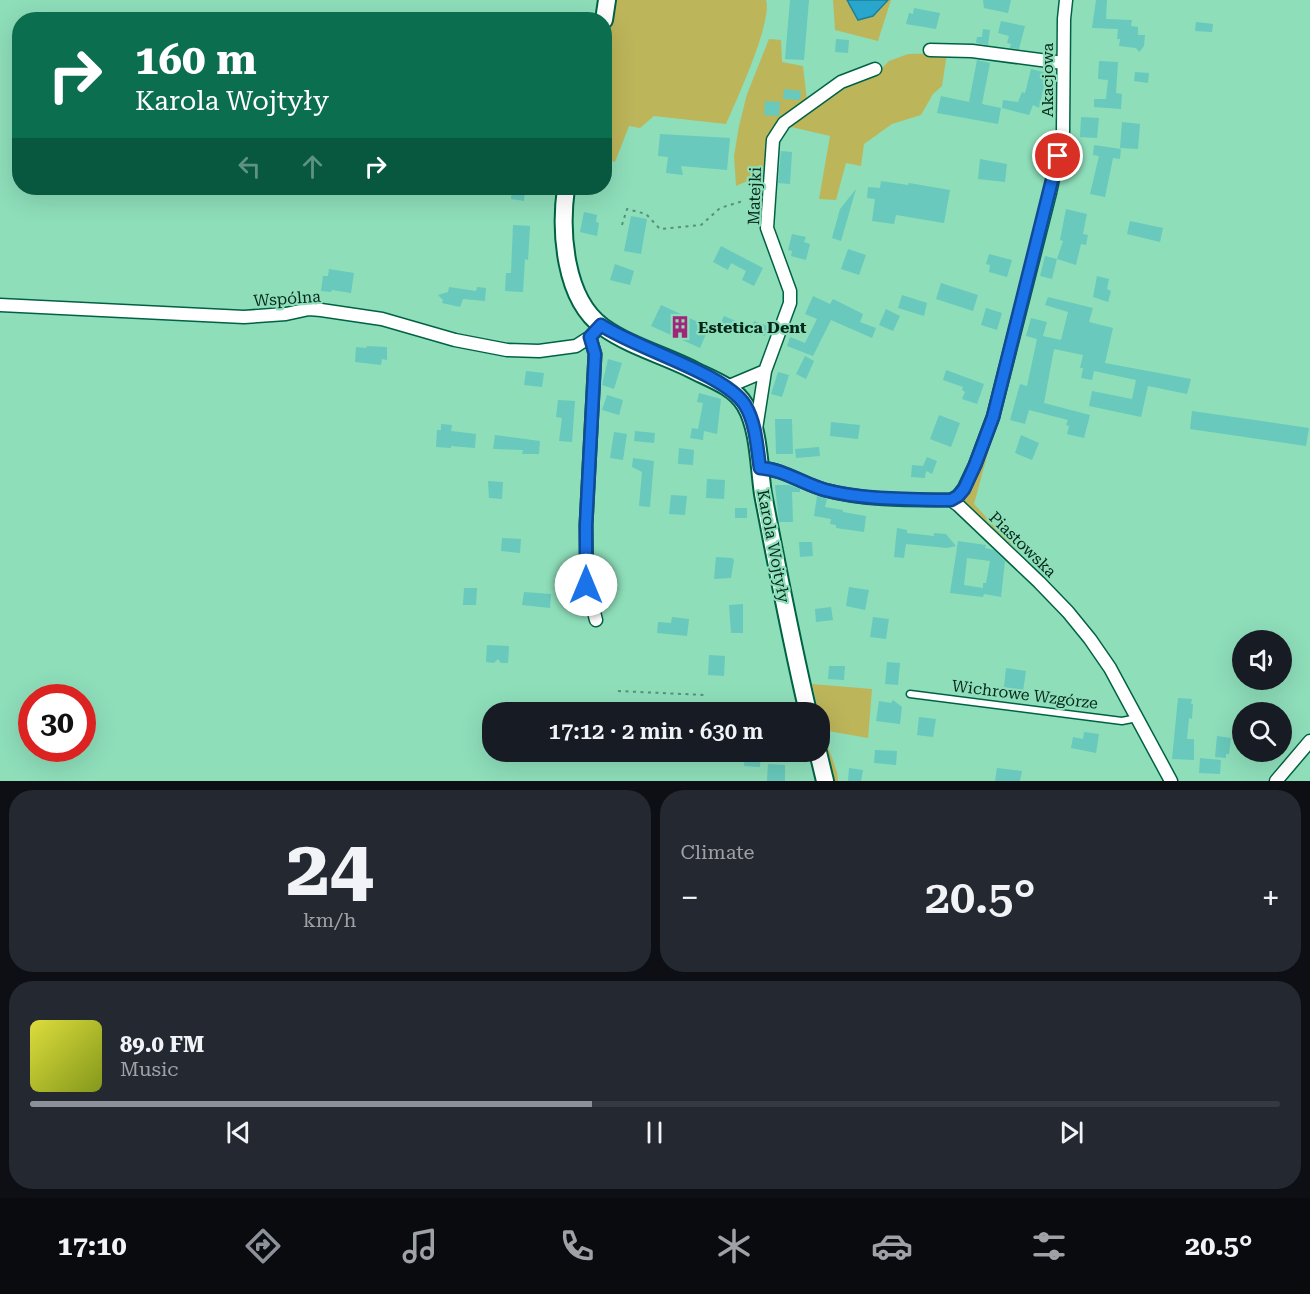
<!DOCTYPE html>
<meta charset="utf-8">
<style>
body{margin:0;font-family:"Roboto Serif",serif;background:#242831;color:#f1f3f6;height:100vh;display:flex;flex-direction:column;font-size:22px;white-space:nowrap}
*{box-sizing:border-box;margin:0}
p{font-size:20px;color:#9ea1a6}
.icon{flex:none;width:33px;height:33px;fill:none;stroke:currentColor;stroke-width:2;stroke-linecap:round;stroke-linejoin:round}
.map{position:relative;height:781px;overflow:hidden}
.side{display:flex;flex-direction:column;gap:9px;padding:9px;background:#0d0f14;flex:1}
.side>*{flex:none}
.hud{position:absolute;left:12px;top:12px;width:600px;height:183px;border-radius:24px;box-shadow:0 6px 24px #0002;background:#0b6e4f;color:#fff;overflow:hidden}
.tools{position:absolute;left:1232px;top:630px;display:grid;gap:12px}
.tools a{display:grid;place-items:center;width:60px;height:60px;border-radius:50%;background:#171b24;box-shadow:0 6px 24px #0002;font-size:30px}
.speed{position:absolute;left:18px;top:684px;display:flex;gap:12px;font-size:30px;font-weight:700;text-align:center}
.speed>*{display:grid;place-content:center;width:78px;height:78px;border-radius:50%;background:#171b24;box-shadow:0 6px 24px #0002;line-height:1}
.speed .limit{border:9px solid #d22;background:#fff;color:#111}
.pin{position:absolute;display:grid;place-items:center;width:51px;height:51px;color:#fff;margin:-26px;border:3px solid #fff;border-radius:50%;box-shadow:0 2px 6px #0007}
.me{position:absolute;width:66px;margin:-33px;rotate:0deg;stroke-linejoin:round;filter:drop-shadow(0 0 4px #0008)}
.turn{display:flex;align-items:center;gap:21px;height:126px;padding:0 24px;font-size:27px}
.turn .icon{width:78px;height:78px;stroke-width:2.5}
.turn b{display:block;font-size:42px;line-height:51px}
.lanes{display:flex;align-items:center;height:57px;padding:0 24px;background:#0003;justify-content:center;gap:30px;direction:ltr}
.lanes .off{opacity:.35}
.big{font-size:45px;font-weight:600;line-height:1.1}
.side .card{flex:1;display:flex;flex-direction:column;justify-content:center;gap:9px;min-width:0;padding:0 21px;border-radius:24px;background:#242831}
.side .dial{align-items:center;gap:0}
.dial b{font-size:78px;line-height:1}
.song{display:flex;align-items:center;gap:18px}
.cover{width:72px;height:72px;border-radius:9px;background:linear-gradient(135deg,hsl(60 70% 55%),hsl(70 70% 35%))}
.played{height:6px;border-radius:3px;background:linear-gradient(90deg,#8c9099 45%,#363941 45%)}
.keys{display:flex;justify-content:space-around;direction:ltr}
.heat{display:flex;justify-content:space-between;align-items:center;font-size:33px;direction:ltr}
.side .tiles{flex:1;display:grid;gap:9px;grid-template-columns:1fr 1fr}
.card:last-child{grid-column:span 2}
.trip{position:absolute;left:482px;top:702px;width:348px;height:60px;border-radius:24px;background:#171b24;box-shadow:0 6px 24px #0002;font-weight:600;line-height:60px;text-align:center}
.tab-bar{display:flex;height:96px;justify-content:space-around;align-items:center;background:#090b0e;color:#9ea1a6}
.tab-bar .icon{width:42px;height:42px}
.tab-bar .selected{color:#8c9099}
.tab-bar b{font-size:27px;color:#f1f3f6}
.map>svg:first-child{display:block}
.green{fill:#bdb55a}
.water{fill:#28a6cc;stroke:#1d8097;stroke-width:1.5}
.building{fill:#68c9bc;fill-rule:evenodd}
.lines{fill:none;stroke-linecap:round;stroke-linejoin:round}
.lane-casing{stroke:#006244;stroke-width:9}
.street-casing{stroke:#006244;stroke-width:15}
.secondary-casing{stroke:#006244;stroke-width:20}
.path{stroke:#549277;stroke-width:2;stroke-dasharray:3 4.5;stroke-linecap:butt}
.lane{stroke:#fff;stroke-width:6}
.street{stroke:#fff;stroke-width:12}
.secondary{stroke:#fff;stroke-width:16}
.route-casing{stroke:#114b97;stroke-width:15}
.route{stroke:#1a73e8;stroke-width:10}
.labels{text-anchor:middle;stroke-width:4.5;stroke-linejoin:round;paint-order:stroke}
.street-label{font-size:16px;fill:#04271a;stroke:#8edeba}
.poi-label{font-size:16px;font-weight:bold;fill:#04271a;stroke:#8edeba;text-anchor:start}
</style>
<div class="map">
<svg width="1310" height="781" viewBox="0 0 1310 781">
<rect width="100%" height="100%" fill="#8edeba"/>
<!-- green -->
<path class="green" d="M610,0H766C773,21 736,101 726,124L654,116L640,128L629,126L615,162L605,159L604,28Z
M833,0H847V3L873,16L888,0H891L878,41L835,30Z
M769,39L781,40L782,62L803,66L807,100L778,123L769,134L766,198L755,196L750,180L736,186L734,156L739,126L747,94Z
M947,53L942,86L933,94L921,115L892,124L864,144L861,166L846,163L836,200L819,199L830,136L787,126L842,85L879,71L889,61L908,54Z
M996,423L974,504L1017,550L959,500L969,493Z
M812,684L872,689L868,738L822,730L837,772L838,781H835Z"/>
<!-- water -->
<path class="water" d="M847,0H888L873,16L858,20Z"/>
<!-- building -->
<path class="building" d="M790,0H809L804,60L785,59Z
M983,0H1011L1008,13L984,8Z
M1096,0H1107L1106,19L1132,20L1131,26L1138,27V35H1145L1144,46L1139,52L1136,48L1119,46L1120,39H1117L1118,29L1092,28Z
M914,8L940,13L936,29L906,24L909,13L913,14Z
M1001,21L1025,26L1019,49L1010,48L1011,44L1007,43L1009,36L998,33Z
M1196,22L1213,24L1212,32L1195,31Z
M983,29L990,30L988,45L976,43L977,37H982Z
M836,39L849,40L848,53L835,52Z
M977,60L990,63L982,104L1001,108L998,124L937,113L941,96L969,102Z
M1099,61L1118,62L1116,93L1122,94L1121,109L1094,107V99H1106L1108,80L1098,79Z
M1031,69L1047,73L1039,108L1033,105L1029,115L1002,108L1003,100L1018,102L1022,92L1025,93Z
M1135,72L1149,73L1148,83L1134,81Z
M784,89L801,91L800,100L783,99Z
M765,101L780,102L779,116L764,115Z
M1081,117L1099,118L1097,138L1080,137Z
M1122,122L1140,124L1138,149L1120,148Z
M660,134L730,138L727,170L681,166L683,175L666,173L668,157L658,156Z
M1094,145L1121,149L1120,159L1113,158L1105,197L1090,194L1099,156L1093,155Z
M781,151L792,152L790,184L778,183Z
M980,159L1007,164L1005,182L978,179Z
M881,181L908,185L909,183L950,190L944,223L896,215L894,224L872,221L875,199L867,198L868,187L880,188Z
M512,188L525,189L524,201L511,199Z
M856,189L841,241L832,238L840,209Z
M1066,209L1087,214L1083,234L1088,235L1086,245L1081,244L1076,265L1057,259L1063,241L1060,240Z
M584,212L597,215L596,222L599,223L597,236L580,232Z
M631,216L647,219L641,254L624,251Z
M1130,221L1163,228L1160,242L1127,234Z
M513,225L530,226L528,260L525,259L523,292L505,291L506,273H511Z
M792,234L806,237L804,242L810,244L806,260L791,256L792,251L788,250Z
M721,246L763,268L754,286L742,280L746,271L731,263L728,270L713,262Z
M848,249L866,255L859,275L841,269Z
M989,254L1012,260L1007,277L989,272L990,265L986,264Z
M1045,256L1057,259L1052,279L1040,276Z
M615,264L634,271L630,285L610,280Z
M329,269L354,273L351,293L332,290L331,292L321,291L323,276H328Z
M1097,276L1109,279L1107,289L1111,291L1108,302L1093,297Z
M941,283L978,295L973,311L936,299Z
M449,287L476,291L477,287L486,288L485,301L463,299L460,307L442,303L443,300L438,295L448,292Z
M902,295L927,303L924,316L898,308Z
M813,296L830,304L833,299L863,314L860,322L876,328L872,338L831,320L813,356L787,346L790,337L805,343L817,319L805,314Z
M1048,297L1093,308L1089,322L1113,328L1105,363L1191,379L1187,394L1148,386L1141,417L1089,406L1092,391L1132,399L1136,380L1094,371L1092,380L1081,378L1083,368H1080L1083,355L1054,349L1044,403L1090,415L1084,438L1067,434L1069,426L1066,425L1068,420L1029,410L1025,424L1010,420L1020,384L1027,386L1037,339L1026,336L1031,318L1047,322L1043,336L1061,340L1068,312L1045,305Z
M661,305L709,327L700,348L651,326Z
M986,308L1002,313L997,330L981,325Z
M886,309L900,316L893,331L879,325Z
M724,316L738,322L735,330L720,324Z
M754,321L768,326L765,336L750,331Z
M367,346L387,347V360L382,359L381,365L355,362L356,347L366,348Z
M805,356L814,361L806,379L796,374Z
M608,359L622,363L614,389L602,385Z
M946,370L984,384L977,404L962,399L965,392L962,390L963,387L943,380Z
M526,371L544,373L542,387L524,385Z
M778,372L789,375L782,397L771,394Z
M699,393L721,399L717,434L704,431L703,440L690,438L692,428L698,429L703,403L697,402Z
M607,395L623,400L619,415L602,410Z
M558,400L575,401L572,442L559,441L562,418L556,417Z
M1192,411L1309,428L1306,446L1190,429Z
M939,415L960,423L951,447L930,439Z
M775,419H792L793,454H776Z
M831,422L860,425L858,439L830,436Z
M441,424L452,425L451,431L476,434L475,448L451,446V448L436,447L437,430H441Z
M635,431L655,433L654,443L634,441Z
M614,432L627,434L623,460L610,458Z
M495,435L540,441L539,454H522L523,450L493,449Z
M1021,435L1039,443L1032,460L1015,453Z
M819,447L820,456L796,458L795,449Z
M679,448L694,450L693,465L678,464Z
M927,457L937,461L932,474L926,471L925,478L911,477L912,465L923,466Z
M633,458L654,461L650,507L639,506L642,472L632,467Z
M707,479L725,480L724,499L706,498Z
M488,481L503,482L502,499L489,498Z
M775,485H789L800,489V492H792L793,522H779Z
M671,495L687,496L685,515L669,514Z
M817,496L827,499L825,507L843,510V512L866,516L864,532L836,528V525L830,524L831,519L814,516Z
M735,508H747V518H735Z
M897,528L907,530V533L934,536V533L946,534L956,546L947,548L906,544L904,558L894,557Z
M502,538L521,539L520,553L501,551Z
M958,541L986,545L985,548L994,550L1005,561L1001,597L984,594L983,597L950,593ZM967,558L990,561L986,583H983V588L964,585Z
M799,542H812L813,556L800,557Z
M716,557L732,558L734,560L731,578L714,579Z
M849,587L869,590L865,610L846,606Z
M464,588H477L476,605H463Z
M524,592L551,594L550,608L522,605Z
M743,604V633H731L729,605Z
M831,607L833,620L816,622L815,609Z
M672,617L689,619L687,636L657,633L658,622L671,623Z
M873,617L889,619L886,639L870,637Z
M487,645L509,646L508,663H501L498,659L494,663L486,662Z
M709,655L725,656L724,676L708,675Z
M887,662L900,663L898,685L885,684Z
M829,666H845L844,680L828,679Z
M1006,668L1026,671L1023,691L1004,687Z
M1178,698L1192,699L1191,704H1193L1192,719L1189,718L1187,739H1194V760L1172,759Z
M893,700L902,707L900,724L876,721L879,701L891,703Z
M919,717L936,719L933,737L917,735Z
M1084,732L1099,734L1096,753L1071,748L1073,737L1083,739Z
M1217,736L1231,738L1229,754H1226V758L1215,757Z
M875,750L897,751L896,765L874,763Z
M745,752L761,753L760,767L744,766Z
M1200,758L1221,760L1220,774L1199,773Z
M768,764L785,765V781H767Z
M849,768L863,770L861,781H848Z
M997,768L1022,771L1020,781H995Z"/>
<g class="lines">
<!-- lane casing -->
<g class="lane-casing">
<path id="lane" d="M910,694L1122,721L1137,718"/>
</g>
<!-- street casing -->
<g class="street-casing">
<path id="street" d="M930,50L972,51L1063,63
M0,305L244,317L286,314L309,309L321,310L382,319L455,340L507,350L539,351L576,346L590,337L601,325
M590,337L595,354L586,525L587,585L596,620
M727,387L765,371
M756,429L765,371L790,303V291L767,228L773,140L784,123L841,82L875,69
M760,468C783,469 803,484 825,490C866,501 910,500 951,500L958,505L1039,582L1068,612L1090,639L1110,668L1171,781
M951,500L958,496L964,488L975,465L993,417L1050,193L1063,132L1064,19L1066,0
M1276,781L1310,741"/>
</g>
<!-- secondary casing -->
<g class="secondary-casing">
<path id="secondary" d="M604,20L607,0
M566,188C560,231 564,299 603,327C631,347 667,356 697,372C714,380 735,388 745,405C759,428 759,467 763,494C777,567 791,640 808,712
M818,752L825,781"/>
</g>
<!-- path -->
<path class="path" d="M622,225L627,209L646,214L660,229L701,225L720,208L743,201
M618,691L705,695"/>
<!-- lane -->
<use href="#lane" class="lane"/>
<!-- street -->
<use href="#street" class="street"/>
<!-- secondary -->
<use href="#secondary" class="secondary"/>
</g>
<g class="lines">
<!-- route casing -->
<g class="route-casing">
<path id="route" d="M586,585V525L595,354L590,337L601,325C635,348 726,374 745,405C756,423 757,448 760,468C783,469 803,484 825,490C864,500 906,499 945,500H951L958,496L964,489L975,465L993,417L1058,156"/>
</g>
<!-- route -->
<use href="#route" class="route"/>
</g>
<!-- icons -->
<defs>
<g id="building-bare" transform="scale(1.8)"><path d="M-4-6H4V6H1V3H-1V6H-4ZM-2.5-4.3h1.7v1.8h-1.7ZM.8-4.3h1.7v1.8H.8ZM-2.5-1h1.7V.8h-1.7ZM.8-1h1.7V.8H.8Z" fill="#a12579" stroke="#8edeba" stroke-width="2.5" paint-order="stroke"/></g>
</defs>
<g fill-rule="evenodd">
<use href="#building-bare" x="680" y="327"/>
</g>
<g class="labels">
<!-- street labels -->
<g class="street-label">
<text transform="translate(1047 80) rotate(-90)" y="6">Akacjowa</text>
<text transform="translate(754 196) rotate(-88)" y="6">Matejki</text>
<text transform="translate(287 298) rotate(-4)" y="6">Wspólna</text>
<text transform="translate(1023 544) rotate(44)" y="6">Piastowska</text>
<text transform="translate(774 546) rotate(79)" y="6">Karola Wojtyły</text>
<text transform="translate(1025 694) rotate(7)" y="6">Wichrowe Wzgórze</text>
</g>
<!-- poi labels -->
<g class="poi-label">
<text x="698" y="333">Estetica Dent</text>
</g>
</g>
</svg>
<div class="tools">
<a><svg class="icon" aria-label="sound" viewBox="0 0 24 24"><path d="M4 9h4l5-4v14l-5-4H4zM17 9q2 3 0 6"/></svg></a>
<a><svg class="icon" aria-label="search" viewBox="0 0 24 24"><circle cx="10" cy="10" r="6"/><path d="M15 15l6 6"/></svg></a>
</div>
<div class="speed"><div class="limit">30</div></div>
<div class="pin" style="left:1058px;top:156px;background:#d93025"><svg class="icon" aria-label="arrive" viewBox="0 0 24 24"><path d="M6 21V4h12l-3 4 3 4H6"/></svg></div>
<svg class="me" style="left:586px;top:585px" viewBox="-20 -20 40 40"><circle r="19" fill="#fff"/><path d="M0-13L10 11 0 6-10 11z" fill="#1a73e8"/></svg>
<div class="trip">17:12 · 2 min · 630 m</div>
<div class="hud">
<div class="turn"><svg class="icon" aria-label="right" viewBox="0 0 24 24"><path d="M7 20v-9h11M14 6l5 5-5 5"/></svg><div><b>160 m</b>Karola Wojtyły</div></div>
<div class="lanes"><svg class="icon off" aria-label="left" viewBox="0 0 24 24"><path d="M17 20v-9H6M10 6l-5 5 5 5"/></svg><svg class="icon off" aria-label="ahead" viewBox="0 0 24 24"><path d="M12 20V5M6 11l6-6 6 6"/></svg><svg class="icon" aria-label="right" viewBox="0 0 24 24"><path d="M7 20v-9h11M14 6l5 5-5 5"/></svg></div>
</div>
</div>
<section class="side">
<div class="tiles">
<div class="card dial"><b>24</b><p>km/h</p></div>
<div class="card"><p>Climate</p>
<div class="heat"><a>−</a><b class="big">20.5°</b><a>+</a></div>
</div>
<div class="card">
<div class="song"><i class="cover"></i><div><b>89.0 FM</b><p>Music</p></div></div>
<div class="played"></div>
<div class="keys"><svg class="icon" aria-label="previous" viewBox="0 0 24 24"><path d="M18 5L8 12l10 7zM5 5v14"/></svg><svg class="icon" aria-label="pause" viewBox="0 0 24 24"><path d="M8 5v14M16 5v14"/></svg><svg class="icon" aria-label="next" viewBox="0 0 24 24"><path d="M6 5l10 7-10 7zM19 5v14"/></svg></div>
</div>
</div>
</section>
<nav class="tab-bar">
<b>17:10</b>
<svg class="icon selected" aria-label="directions" viewBox="0 0 24 24"><path d="M12 3l9 9-9 9-9-9zM9 14v-3h6M13 9l2 2-2 2"/></svg>
<svg class="icon" aria-label="music" viewBox="0 0 24 24"><path d="M9 18V5l10-2v13"/><circle cx="6" cy="18" r="3"/><circle cx="16" cy="16" r="3"/></svg>
<svg class="icon" aria-label="phone" viewBox="0 0 24 24"><path d="M5 4h4l2 5-3 2q2 4 5 5l2-3 5 2v4C11 20 4 13 5 4z"/></svg>
<svg class="icon" aria-label="climate" viewBox="0 0 24 24"><path d="M12 3v18M4 7l16 10M4 17L20 7"/></svg>
<svg class="icon" aria-label="car" viewBox="0 0 24 24"><path d="M5 17H2v-5l4-1 3-4h7l3 4 3 1v5h-3M9 17h6M6 11h13"/><circle cx="7" cy="17" r="2"/><circle cx="17" cy="17" r="2"/></svg>
<svg class="icon" aria-label="filters" viewBox="0 0 24 24"><path d="M4 7h16M4 17h16"/><circle cx="9" cy="7" r="2"/><circle cx="15" cy="17" r="2"/></svg>
<b>20.5°</b>
</nav>
